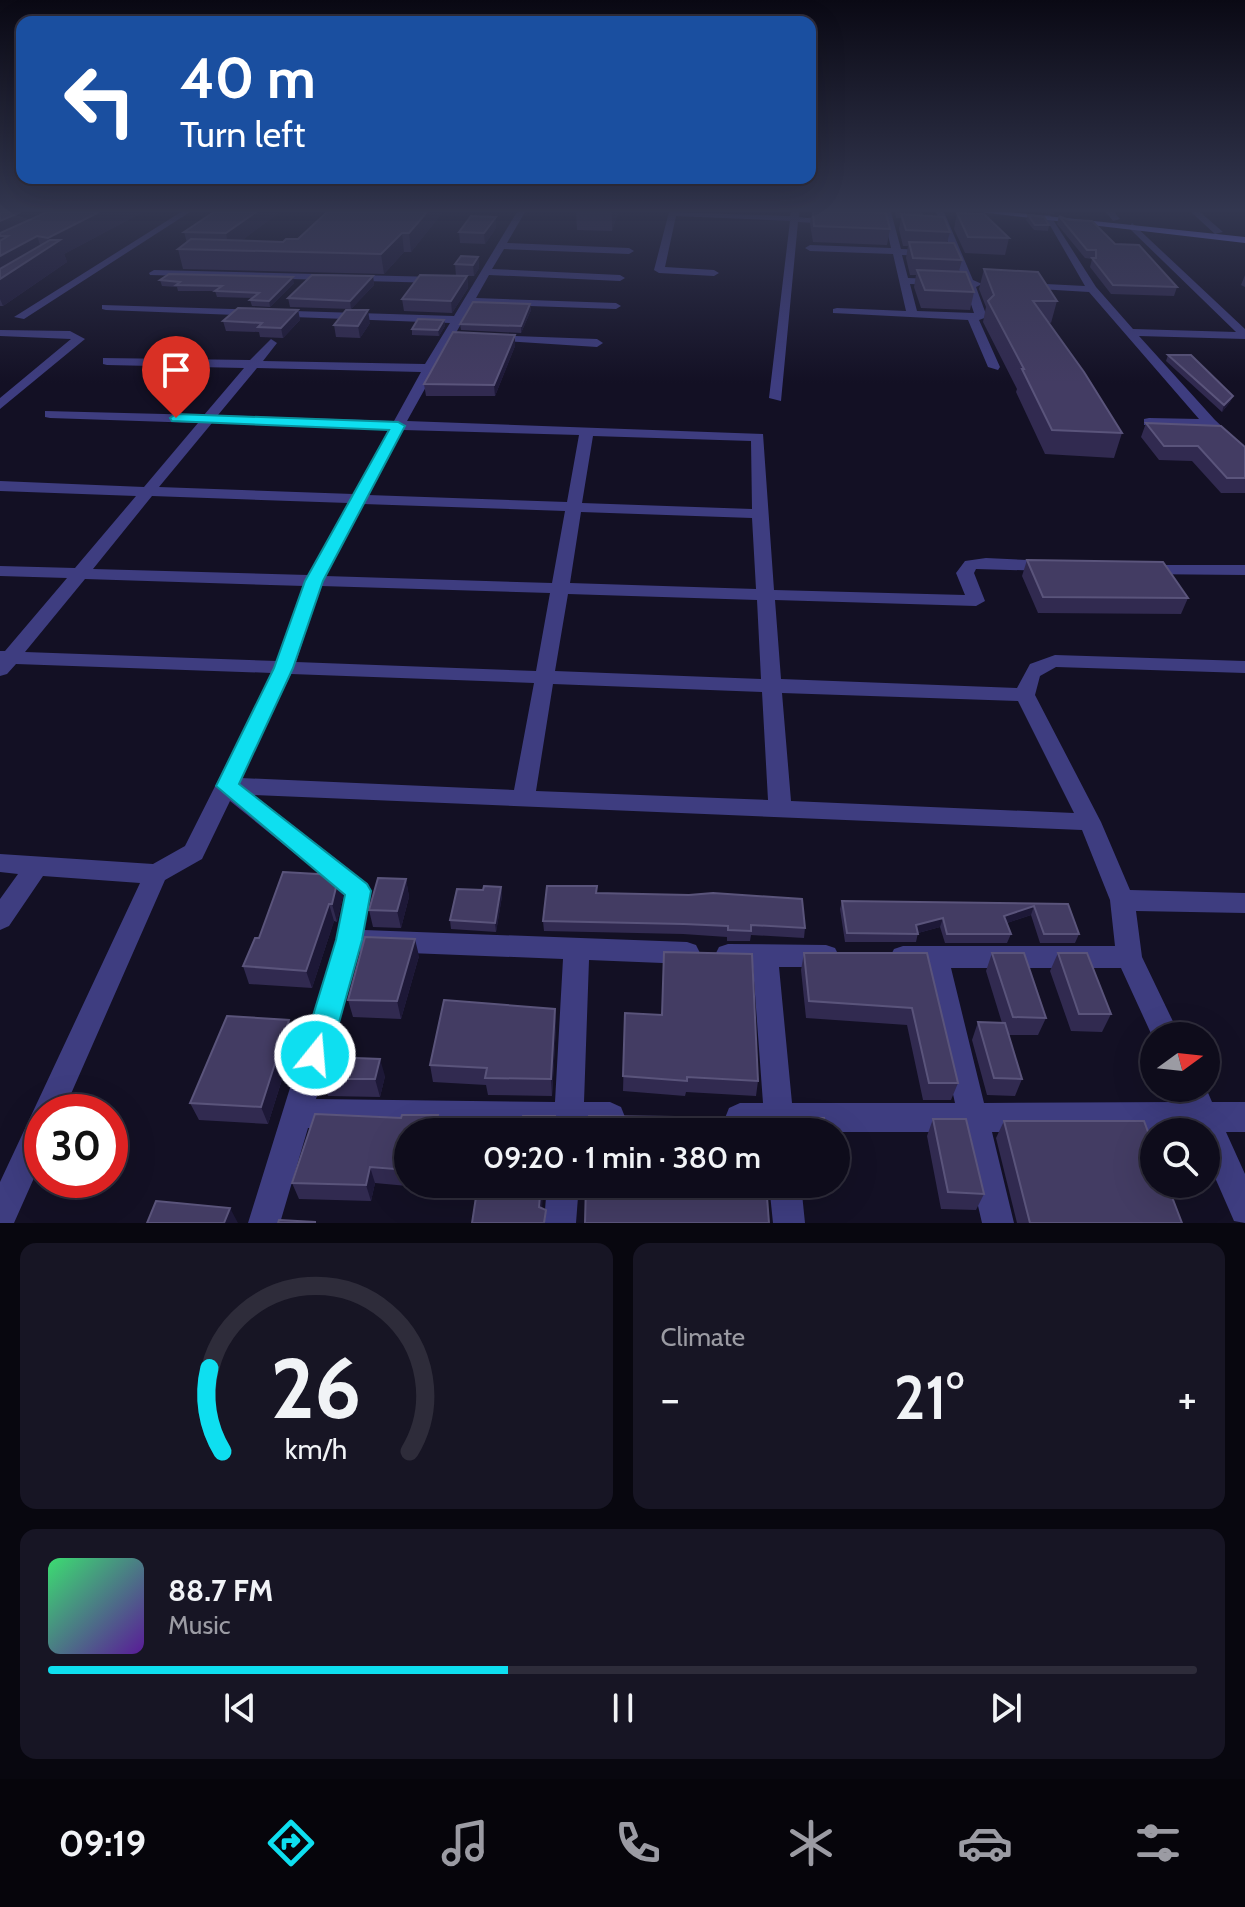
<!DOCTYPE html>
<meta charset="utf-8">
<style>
body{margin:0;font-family:Cabin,sans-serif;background:#171524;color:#f1f3f6;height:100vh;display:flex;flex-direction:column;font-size:30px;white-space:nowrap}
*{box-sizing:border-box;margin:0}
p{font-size:26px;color:#9b9ba3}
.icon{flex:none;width:44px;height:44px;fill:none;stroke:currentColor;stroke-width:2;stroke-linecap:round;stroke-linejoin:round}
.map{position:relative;height:1223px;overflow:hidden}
.details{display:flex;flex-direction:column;gap:20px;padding:20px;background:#08070f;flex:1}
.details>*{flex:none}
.guide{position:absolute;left:16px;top:16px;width:800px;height:168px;border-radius:16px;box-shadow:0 8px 32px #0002,0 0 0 2px #2e2c3a;background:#1a4fa0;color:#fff;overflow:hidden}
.needle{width:52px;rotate:75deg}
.fabs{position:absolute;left:1140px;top:1022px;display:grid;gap:16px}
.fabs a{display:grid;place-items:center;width:80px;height:80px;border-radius:50%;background:#0e0c1b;box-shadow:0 8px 32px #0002,0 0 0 2px #2e2c3a;font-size:40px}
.speed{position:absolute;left:24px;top:1094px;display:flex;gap:16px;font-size:40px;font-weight:700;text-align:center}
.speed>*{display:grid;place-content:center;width:104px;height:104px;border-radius:50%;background:#0e0c1b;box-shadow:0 8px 32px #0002,0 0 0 2px #2e2c3a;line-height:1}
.speed .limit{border:12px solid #d22;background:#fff;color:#111}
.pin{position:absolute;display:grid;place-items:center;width:68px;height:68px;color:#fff;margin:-82px -34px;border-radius:50% 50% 50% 0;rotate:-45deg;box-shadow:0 0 8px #0007}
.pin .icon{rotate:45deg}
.me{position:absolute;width:88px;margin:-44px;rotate:17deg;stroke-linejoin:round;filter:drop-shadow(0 0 6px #0008)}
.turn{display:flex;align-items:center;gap:28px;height:168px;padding:0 32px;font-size:36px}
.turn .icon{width:104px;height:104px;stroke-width:2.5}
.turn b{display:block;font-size:56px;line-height:68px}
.big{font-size:60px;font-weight:600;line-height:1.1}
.details .widget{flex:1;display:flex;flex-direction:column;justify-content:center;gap:12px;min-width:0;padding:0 28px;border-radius:16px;background:#171524}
.details .dial{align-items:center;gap:0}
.dial svg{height:208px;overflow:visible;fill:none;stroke:#2e2c3a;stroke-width:7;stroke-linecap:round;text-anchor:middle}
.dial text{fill:#f1f3f6;stroke:none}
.song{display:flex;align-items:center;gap:24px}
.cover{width:96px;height:96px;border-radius:12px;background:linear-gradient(135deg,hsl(140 70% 55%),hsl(270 70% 35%))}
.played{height:8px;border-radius:4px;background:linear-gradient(90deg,#0edff0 40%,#2e2c3a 40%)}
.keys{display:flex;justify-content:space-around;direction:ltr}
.heat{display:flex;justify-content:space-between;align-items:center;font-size:44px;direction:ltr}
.details .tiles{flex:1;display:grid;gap:20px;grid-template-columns:1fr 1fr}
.widget:last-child{grid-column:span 2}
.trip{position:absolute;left:394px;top:1118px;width:456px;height:80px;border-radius:40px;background:#0e0c1b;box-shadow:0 8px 32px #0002,0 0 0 2px #2e2c3a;font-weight:600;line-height:80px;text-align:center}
.dock{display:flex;height:128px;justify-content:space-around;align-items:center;background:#06050b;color:#9b9ba3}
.dock .icon{width:56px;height:56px}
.dock .current{color:#0edff0}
.dock b{font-size:36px;color:#f1f3f6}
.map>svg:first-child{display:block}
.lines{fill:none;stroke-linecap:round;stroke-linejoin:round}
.minor{fill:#3e3d80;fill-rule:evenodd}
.secondary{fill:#7172f7;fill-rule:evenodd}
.wall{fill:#312a50}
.shaded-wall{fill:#1d1837}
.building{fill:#433c63;stroke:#5a547b;stroke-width:2}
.route{fill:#0edff0;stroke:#09919c;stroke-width:2}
</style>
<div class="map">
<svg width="1245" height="1223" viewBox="0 0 1245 1223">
<rect width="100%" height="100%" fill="#131024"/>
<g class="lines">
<!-- minor -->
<path class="minor" d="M181,212H190L24,319L14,317Z
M517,212H525L507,243L629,248L634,251L629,254L504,249L492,269L620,275L625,278L620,281L489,275L476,298L616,303L621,306L616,309L472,304L407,421L763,434L774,590L965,595L956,573L965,561L986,558L1050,561L1058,566L1050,571L976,569L974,573L985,601L976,606L775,600L781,679L1017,688L1030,664L1055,655L1245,661V673L1056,667L1040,676L1035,695L1101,822L1130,890L1245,893V913L1136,911L1142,957L1180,1036H1154V1040L1121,968H951L984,1103L1183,1102L1176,1088H1206L1212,1102H1245V1132H1226L1245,1174V1223L1234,1221L1206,1157V1132H992L1014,1223H982L961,1132H738L729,1128L725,1118L729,1108L740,1103H763L753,967L719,963L715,955L719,947L728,944L826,945L835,948L839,956L835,964L826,967H779L792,1103H955L925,968H903L894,965L890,957L894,949L903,946H1115L1110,900L1082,830L254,795L368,884L371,891L364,930L687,942L696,945L700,953L696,961L687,964L589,960L584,1102H610L621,1107L625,1117L621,1127L610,1132H583L308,1128L280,1223H248L336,940L346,895L230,801L202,859L165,880L63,1112H42V1160L14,1223H0V1182L140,883L43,876L9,926L0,930V899L18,874L0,872V854L153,864L185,846L272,673L16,664L7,674L0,676V651H5L67,578L0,576V566L75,568L136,496L0,491V481L144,487L198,423L50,418L45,417V411L204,415L244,368L107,365L103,364V358L250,360L271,339L277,343L263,361L425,364L450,323L106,310L102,309V305L454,316ZM257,368L421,372L394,421L218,415ZM212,423L389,429L353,494L159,487ZM403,430L579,435L567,502L368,495ZM593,436L751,441L752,509L582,503ZM152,496L348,503L308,575L93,569ZM363,504L565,511L552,583L325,576ZM581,512L752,518L756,589L570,583ZM85,579L304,586L277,661L25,652ZM321,586L550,593L536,671L296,662ZM568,594L757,600L761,679L555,671ZM291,674L534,683L514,790L241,778ZM553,684L762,692L768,800L536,791ZM782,693L1018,701L1074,813L791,801ZM359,951L563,959L555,1102L316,1099Z
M669,212L790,216L791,212H799V217L838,221L834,224L798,222L781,401L769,398L790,221L676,216L665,267L714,270L719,273L714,276L659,273L654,270Z
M883,212H891L901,249L930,250L935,253L930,256L902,255L908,278L963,280L936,212H944L973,280L982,284L976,287L987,317L979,320L1000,367L998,370L988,367L968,320L833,313V309L837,308L906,311L893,254L810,251L805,248L810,245L891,248ZM910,284L965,286L974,313L917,311Z
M1106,212H1114L1120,219L1113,221Z
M1191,212H1200L1223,232L1215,234Z
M1044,215H1050L1096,287L1133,329L1236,332L1129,228L1132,223L1245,329V339L1139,336L1215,420L1245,448V460L1240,459L1206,427L1144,425V419L1149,418L1199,419L1089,292L1022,288V284L1026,283L1085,286Z
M154,270L438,277L443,280L438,283L150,275L149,273Z
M0,330L70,331L85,339L0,409V398L71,339L0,336Z
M491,335L597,339L603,343L597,347L487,340V336Z
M1144,565H1245V575L1138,574L1135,570L1138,566Z
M547,1184H579L576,1223H544Z
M769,1184H801L805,1223H773Z"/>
<!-- secondary -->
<path class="secondary" d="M980,212H1008L1245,237V243Z"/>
</g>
<!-- wall -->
<path class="wall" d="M0,212H143L64,254L67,262L3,306H0Z
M214,212H280L241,241L283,242L298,239L327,212H443L411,252H404L384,274L183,269L178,249L187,243L184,232Z
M576,212H618L612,231L577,230Z
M812,212H860L890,229L887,245L813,242L810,224Z
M895,212H923L922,215L950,232L947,243L962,260L959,271L974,292L970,310L921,308L914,287L916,275H910L906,258L908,246H903L899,229L901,218H896Z
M1033,212H1054V214Z
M957,213L1009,238L1005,255L965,253L954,229Z
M1028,215L1049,225L1048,231L1034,230L1026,220Z
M1059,216L1115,244L1177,287L1174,296L1111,294L1090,267L1092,259L1085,258L1057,224Z
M496,228L485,244L460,243L459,232Z
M478,257L479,268L474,276H456L455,264Z
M984,269L1057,301L1051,323L1049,322L1122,433L1114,458L1045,454L1016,392L1017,389L983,322L986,307L979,289Z
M1245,275V287L1241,285Z
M373,276L374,285L351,309L290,307L288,298Z
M467,276L468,288L452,313L404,311L402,299Z
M160,280L294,283L270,307L252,306L250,300L253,298L217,297L215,291H178L177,287L162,286Z
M530,304L531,310L521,333L461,330L460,324Z
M298,310L300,320L283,338L260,337L259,332L226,331L223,321Z
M444,320L445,326L439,336L412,335V329Z
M370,323L360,338L336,337L334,325Z
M515,346L495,396H426L424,384Z
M1168,355L1233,396L1230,402L1222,412L1166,361Z
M1146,423L1245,447V493H1221L1192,461L1159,460L1141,437Z
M1027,560L1188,598L1181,614L1038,613L1022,576Z
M406,879L409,897L401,928L373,927L369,910Z
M597,886V893L805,928L804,938L751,935L750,941H727V937L683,934L544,931L543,921Z
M501,887L502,896L496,932L451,929L450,920L483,890Z
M343,896L337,922L334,921L312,988L249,984L243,966L259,938Z
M842,901L1068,904L1079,934L1075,943H1040L1031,915L1007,923L1011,934L1007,943H945L940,927L918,933L916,942H845L840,909Z
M804,953H927L958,1083L951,1100H923L907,1025L806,1018L801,970Z
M992,953L1046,1018L1038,1035H1009L1022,1079L1015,1096L987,1095L972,1040L978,1022L1002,1023L986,971Z
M1058,953L1111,1014L1102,1032L1071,1031L1050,971Z
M419,956L401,1019L353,1017L348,1000Z
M555,1009L556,1026L552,1096L488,1095L486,1085L433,1082L430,1065Z
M625,1013L662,1015L758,1081L756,1096L686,1092L685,1096L623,1091Z
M289,1020L295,1038L268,1124L199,1120L190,1103Z
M385,1076L380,1097L328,1096L323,1079Z
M438,1115L442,1132H408V1184H430L429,1188L375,1183L371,1201L299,1199L292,1183L401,1118Z
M798,1118L826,1132H795Z
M933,1119L984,1194L976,1210L941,1209L927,1136Z
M1004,1121L1182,1223H1017L996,1138Z
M804,1184H830L828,1195L805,1194Z"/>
<!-- shaded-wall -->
<path class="shaded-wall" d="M21,212H72L8,236H0V221Z
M99,212H143L64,254L67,262L3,306L0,299V256L37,236L42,251L51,246L48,238Z
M256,212H280L229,250L226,233Z
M427,212H443L411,252L409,233Z
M612,212H618L612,231Z
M496,217V228L485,244L484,233Z
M402,233L404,252L384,274L381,254Z
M478,257L479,268L474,276L473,265Z
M373,276L374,285L351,309L350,301Z
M467,276L468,288L452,313L451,301Z
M293,277L294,283L270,307L269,301Z
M530,304L531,310L521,333V326Z
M298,310L300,320L283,338L281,328Z
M368,310L370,323L360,338L358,326Z
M444,320L445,326L439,336L438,330Z
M515,335V346L495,396L494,385Z
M1233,396L1230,402L1222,412L1224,405Z
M338,879L343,896L337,922L332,904Z
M406,879L409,897L401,928L397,911Z
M501,887L502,896L496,932L495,923Z
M329,904L334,921L312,988L306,971Z
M1034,906L1031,915L1001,925L1004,916Z
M943,918L940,927L914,934L916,925Z
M415,939L419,956L401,1019L397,1001Z
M555,1009L556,1026L552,1096L551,1079Z
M289,1020L295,1038L268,1124L261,1107Z
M380,1059L385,1076L380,1097L375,1079Z
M438,1115L442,1132H434Z
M370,1167L375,1183L371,1201L366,1185Z
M541,1184H544L541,1223L539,1207Z
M230,1208L238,1223H224Z"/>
<!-- building -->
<path class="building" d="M0,212H21L0,221Z
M47,212H99L48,238L37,236L0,256V241L8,236H0V233Z
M214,212H256L226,233L184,232Z
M327,212H427L409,233H402L381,254L178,249L191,239L283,242L286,239H298Z
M813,212H860L886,213L890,229L814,226Z
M957,213L984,214L1009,238L968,237Z
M901,214L944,217L950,232L906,230Z
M1028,215L1044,217L1049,225H1035Z
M471,216L496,217L484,233L459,232Z
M1059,216L1069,220L1092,221L1115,244L1139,245L1177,287L1113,285L1092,258H1096V250H1087Z
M50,240H60L0,279V269Z
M909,242L954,243L962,260L913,258Z
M461,256L478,257L473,265L455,264Z
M984,269L1038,272L1057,301H1033L1084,372L1122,433L1052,430L1022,369H1024L988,301L994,295Z
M917,270L966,272L974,292L925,290Z
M169,274L293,277L269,301L250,300L259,293L215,291L222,286L176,285L180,282L160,280Z
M312,275L373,276L350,301L288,298Z
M420,275L467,276L451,301L402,299Z
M473,302L530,304L521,326L460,324Z
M238,308L298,310L281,328L258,327L262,323L223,321Z
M346,310H368L358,326L334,325Z
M418,319L444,320L438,330L412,329Z
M453,332L515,335L494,385L424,384Z
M1168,355H1191L1233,396L1224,405Z
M1146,423L1221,426L1245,447V478H1227L1198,446H1164Z
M1027,560L1163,562L1188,598L1043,597Z
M283,872L334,875L338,879L332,904H329L306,971L243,966L255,938H259Z
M378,878L406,879L397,911L369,910Z
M484,886L501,887L495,923L450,920L457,889L483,890Z
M547,886H597L596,893L689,895L713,893L802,899L805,928L751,925V931L728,930V926L684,924L543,921Z
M842,901L1068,904L1079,934H1044L1034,906L1004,916L1011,934H947L943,918L916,925L918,934L847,933Z
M365,937L415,939L397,1001L348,1000Z
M664,952L752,954L758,1081L687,1077V1081L623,1076L625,1013L662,1015Z
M804,953H927L958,1083H929L912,1008L809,1001Z
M992,953H1024L1046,1018L1013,1017Z
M1058,953H1087L1111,1014H1079Z
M444,1000L555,1009L551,1079L485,1078L487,1068L430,1065Z
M227,1016L289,1020L261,1107L190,1103Z
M978,1022L1005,1023L1022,1079L994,1078Z
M329,1057L380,1059L375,1079H323Z
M315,1114L401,1118L402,1115H438L434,1132H408V1170L370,1167L366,1185L292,1183Z
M523,1116H555L554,1132H520Z
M589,1116L762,1118L763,1132H588Z
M798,1118H824L826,1132H799Z
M933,1119H966L984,1194L948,1192Z
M1004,1121H1144L1154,1148V1184H1167L1182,1223H1030Z
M478,1184H541L539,1207L546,1210L544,1223H472Z
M586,1184H766L769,1223H585Z
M156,1201L230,1208L224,1223H147Z
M279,1220L315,1222V1223H278Z"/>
<!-- sky -->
<linearGradient id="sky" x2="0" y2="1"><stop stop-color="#0a0914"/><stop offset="0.55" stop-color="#333750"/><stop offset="1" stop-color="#333750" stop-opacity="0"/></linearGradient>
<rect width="1245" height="383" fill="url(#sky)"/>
<!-- route -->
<path class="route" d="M176,414L398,422L405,426L323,581L293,668L239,784L367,884L371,891L362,940L330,1055L326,1065L315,1069L305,1065L301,1055L336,940L345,895L216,786L274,668L305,581L389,430L172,421L170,418Z"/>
</svg>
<div class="fabs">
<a><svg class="needle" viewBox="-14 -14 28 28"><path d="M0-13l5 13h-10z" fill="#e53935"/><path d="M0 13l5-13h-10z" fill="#9b9ba3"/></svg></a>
<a><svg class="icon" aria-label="search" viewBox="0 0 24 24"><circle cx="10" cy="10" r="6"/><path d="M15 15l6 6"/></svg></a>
</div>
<div class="speed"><div class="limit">30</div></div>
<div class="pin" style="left:176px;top:418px;background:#d93025"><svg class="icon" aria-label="arrive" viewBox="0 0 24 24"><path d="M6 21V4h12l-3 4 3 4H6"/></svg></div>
<svg class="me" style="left:315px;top:1055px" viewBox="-20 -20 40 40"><circle r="17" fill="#0edff0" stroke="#fff" stroke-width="3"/><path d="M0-11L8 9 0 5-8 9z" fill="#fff"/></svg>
<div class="trip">09:20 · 1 min · 380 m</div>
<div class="guide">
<div class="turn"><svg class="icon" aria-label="left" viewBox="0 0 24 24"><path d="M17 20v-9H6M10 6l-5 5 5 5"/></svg><div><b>40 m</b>Turn left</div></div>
</div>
</div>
<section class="details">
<div class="tiles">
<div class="widget dial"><svg viewBox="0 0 100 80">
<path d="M14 69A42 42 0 1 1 86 69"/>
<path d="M14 69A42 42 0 0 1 9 37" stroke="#0edff0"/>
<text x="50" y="56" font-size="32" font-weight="700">26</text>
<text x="50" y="72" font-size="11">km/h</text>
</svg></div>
<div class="widget"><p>Climate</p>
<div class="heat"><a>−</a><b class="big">21°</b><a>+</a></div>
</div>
<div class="widget">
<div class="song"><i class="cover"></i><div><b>88.7 FM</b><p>Music</p></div></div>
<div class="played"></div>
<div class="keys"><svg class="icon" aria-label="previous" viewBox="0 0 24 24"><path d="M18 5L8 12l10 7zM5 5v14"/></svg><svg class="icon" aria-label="pause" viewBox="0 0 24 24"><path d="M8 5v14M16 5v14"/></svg><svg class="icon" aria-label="next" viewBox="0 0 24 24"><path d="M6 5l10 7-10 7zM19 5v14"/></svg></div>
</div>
</div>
</section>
<nav class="dock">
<b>09:19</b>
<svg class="icon current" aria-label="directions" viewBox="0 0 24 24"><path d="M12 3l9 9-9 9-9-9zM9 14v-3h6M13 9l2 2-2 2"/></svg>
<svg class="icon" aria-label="music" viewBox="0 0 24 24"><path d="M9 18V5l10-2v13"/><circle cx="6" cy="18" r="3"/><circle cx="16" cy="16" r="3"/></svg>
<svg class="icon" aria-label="phone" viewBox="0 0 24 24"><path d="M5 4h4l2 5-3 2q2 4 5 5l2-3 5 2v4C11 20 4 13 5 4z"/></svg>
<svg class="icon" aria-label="climate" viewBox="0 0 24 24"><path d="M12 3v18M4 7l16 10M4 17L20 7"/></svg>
<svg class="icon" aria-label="car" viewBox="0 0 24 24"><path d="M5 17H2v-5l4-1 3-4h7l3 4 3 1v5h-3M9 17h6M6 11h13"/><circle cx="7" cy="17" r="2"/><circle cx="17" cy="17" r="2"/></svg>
<svg class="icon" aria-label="filters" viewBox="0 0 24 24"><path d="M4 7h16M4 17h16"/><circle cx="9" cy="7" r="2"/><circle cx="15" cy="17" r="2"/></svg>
</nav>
